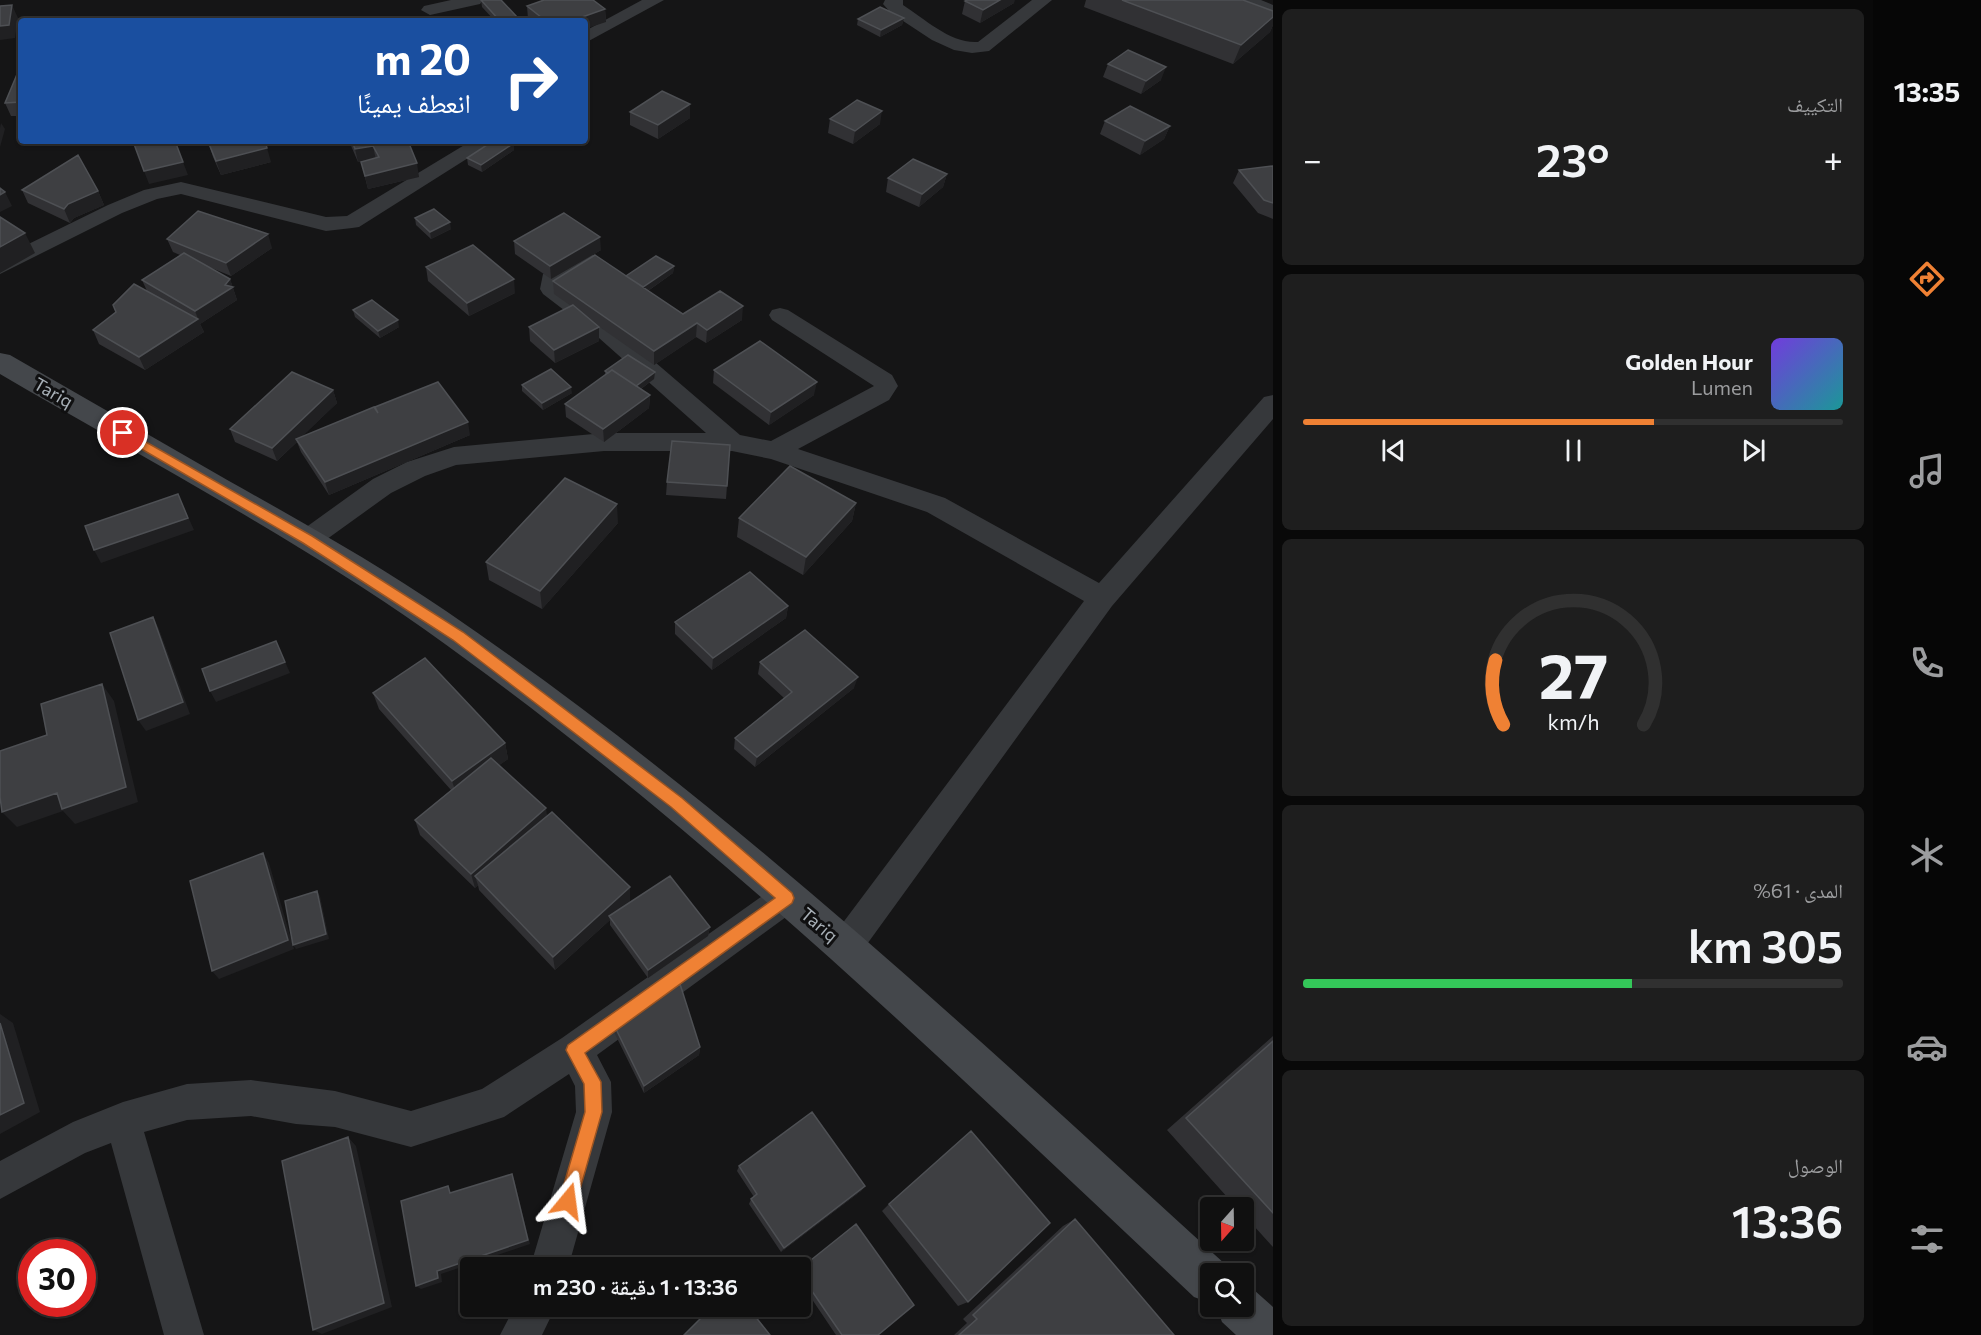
<!DOCTYPE html>
<html lang="ar">
<meta charset="utf-8">
<style>
body{margin:0;font-family:Commissioner,"Noto Naskh Arabic",sans-serif;background:#1e1e1e;color:#f1f3f6;direction:rtl;height:100vh;display:flex;flex-direction:column;font-size:22px;white-space:nowrap}
*{box-sizing:border-box;margin:0}
p{font-size:20px;color:#9c9d9f}
.icon{flex:none;width:33px;height:33px;fill:none;stroke:currentColor;stroke-width:2;stroke-linecap:round;stroke-linejoin:round}
.map{position:relative;flex:1;overflow:hidden;direction:ltr}
.drawer{display:flex;flex-direction:column;gap:9px;padding:9px;background:#090909;width:600px}
.drawer>*{flex:none}
.top-card{position:absolute;left:18px;top:18px;width:570px;height:126px;border-radius:6px;box-shadow:0 2px 4px #0004,0 0 0 2px #303030;direction:rtl;background:#1a4fa0;color:#fff;overflow:hidden}
.needle{width:39px;rotate:200deg}
.buttons{position:absolute;left:1200px;top:1197px;display:grid;gap:12px}
.buttons a{display:grid;place-items:center;width:54px;height:54px;border-radius:6px;background:#101010;box-shadow:0 2px 4px #0004,0 0 0 2px #303030;font-size:30px}
.speed{position:absolute;left:18px;top:1239px;display:flex;gap:12px;font-size:30px;font-weight:700;text-align:center}
.speed>*{display:grid;place-content:center;width:78px;height:78px;border-radius:50%;background:#101010;box-shadow:0 2px 4px #0004,0 0 0 2px #303030;line-height:1}
.speed .limit{border:9px solid #d22;background:#fff;color:#111}
.pin{position:absolute;display:grid;place-items:center;width:51px;height:51px;color:#fff;margin:-26px;border:3px solid #fff;border-radius:50%;box-shadow:0 2px 6px #0007}
.me{position:absolute;width:66px;margin:-33px;rotate:16deg;stroke-linejoin:round;filter:drop-shadow(0 0 4px #0008)}
.turn{display:flex;align-items:center;gap:21px;height:126px;padding:0 18px;font-size:27px}
.turn .icon{width:78px;height:78px;stroke-width:2.5}
.turn b{display:block;font-size:42px;line-height:51px}
.big{font-size:45px;font-weight:600;line-height:1.1}
.drawer .card{flex:1;display:flex;flex-direction:column;justify-content:center;gap:9px;min-width:0;padding:0 21px;border-radius:9px;background:#1e1e1e}
.drawer .dial{align-items:center;gap:0}
.dial svg{height:156px;overflow:visible;fill:none;stroke:#303030;stroke-width:7;stroke-linecap:round;text-anchor:middle}
.dial text{fill:#f1f3f6;stroke:none}
.song{display:flex;align-items:center;gap:18px}
.cover{width:72px;height:72px;border-radius:9px;background:linear-gradient(135deg,hsl(260 70% 55%),hsl(180 70% 35%))}
.played{height:6px;border-radius:3px;background:linear-gradient(90deg,#ef8134 65%,#303030 65%)}
.keys{display:flex;justify-content:space-around;direction:ltr}
.heat{display:flex;justify-content:space-between;align-items:center;font-size:33px;direction:ltr}
.charge{height:9px;border-radius:4px;background:linear-gradient(90deg,#34c759 61%,#303030 0)}
.trip{position:absolute;left:460px;top:1257px;width:351px;height:60px;border-radius:6px;background:#101010;box-shadow:0 2px 4px #0004,0 0 0 2px #303030;font-weight:600;line-height:60px;text-align:center;direction:rtl}
main{display:flex;flex:1;min-height:0}
.tabs{display:flex;flex-direction:column;width:108px;justify-content:space-around;align-items:center;background:#060606;color:#9c9d9f}
.tabs .icon{width:42px;height:42px}
.tabs .current{color:#ef8134}
.tabs b{font-size:27px;color:#f1f3f6}
.map>svg:first-child{display:block}
.lines{fill:none;stroke-linecap:round;stroke-linejoin:round}
.street{fill:#36383b;fill-rule:evenodd}
.secondary{fill:#44474b;fill-rule:evenodd}
.wall{fill:#313134}
.shaded-wall{fill:#202022}
.building{fill:#3e3f42;stroke:#4e5054;stroke-width:1.5}
.route{fill:#ef8134;stroke:#9b5422;stroke-width:1.5}
.labels{text-anchor:middle;stroke-width:6;stroke-linejoin:round;paint-order:stroke}
.street-label{font-size:18px;fill:#a7afb6;stroke:#101011}
</style>
<main>
<nav class="tabs">
<b>13:35</b>
<svg class="icon current" aria-label="directions" viewBox="0 0 24 24"><path d="M12 3l9 9-9 9-9-9zM9 14v-3h6M13 9l2 2-2 2"/></svg>
<svg class="icon" aria-label="music" viewBox="0 0 24 24"><path d="M9 18V5l10-2v13"/><circle cx="6" cy="18" r="3"/><circle cx="16" cy="16" r="3"/></svg>
<svg class="icon" aria-label="phone" viewBox="0 0 24 24"><path d="M5 4h4l2 5-3 2q2 4 5 5l2-3 5 2v4C11 20 4 13 5 4z"/></svg>
<svg class="icon" aria-label="climate" viewBox="0 0 24 24"><path d="M12 3v18M4 7l16 10M4 17L20 7"/></svg>
<svg class="icon" aria-label="car" viewBox="0 0 24 24"><path d="M5 17H2v-5l4-1 3-4h7l3 4 3 1v5h-3M9 17h6M6 11h13"/><circle cx="7" cy="17" r="2"/><circle cx="17" cy="17" r="2"/></svg>
<svg class="icon" aria-label="filters" viewBox="0 0 24 24"><path d="M4 7h16M4 17h16"/><circle cx="9" cy="7" r="2"/><circle cx="15" cy="17" r="2"/></svg>
</nav>
<section class="drawer">
<div class="card"><p>التكييف</p>
<div class="heat"><a>−</a><b class="big">23°</b><a>+</a></div>
</div>
<div class="card">
<div class="song"><i class="cover"></i><div><b>Golden Hour</b><p>Lumen</p></div></div>
<div class="played"></div>
<div class="keys"><svg class="icon" aria-label="previous" viewBox="0 0 24 24"><path d="M18 5L8 12l10 7zM5 5v14"/></svg><svg class="icon" aria-label="pause" viewBox="0 0 24 24"><path d="M8 5v14M16 5v14"/></svg><svg class="icon" aria-label="next" viewBox="0 0 24 24"><path d="M6 5l10 7-10 7zM19 5v14"/></svg></div>
</div>
<div class="card dial"><svg viewBox="0 0 100 80">
<path d="M14 69A42 42 0 1 1 86 69"/>
<path d="M14 69A42 42 0 0 1 10 36" stroke="#ef8134"/>
<text x="50" y="56" font-size="32" font-weight="700">27</text>
<text x="50" y="72" font-size="11">km/h</text>
</svg></div>
<div class="card"><p>المدى · 61%</p><b class="big">305 km</b><div class="charge"></div></div>
<div class="card"><p>الوصول</p><b class="big">13:36</b></div>
</section>
<div class="map">
<svg width="1273" height="1335" viewBox="0 0 1273 1335">
<rect width="100%" height="100%" fill="#151516"/>
<g class="lines">
<!-- street -->
<path class="street" d="M451,0H483L480,4L430,15L421,10L424,6Z
M642,0H664L585,43V31Z
M885,0H903V5C925,19 951,44 978,42L1032,0H1052L989,51L972,53L954,50L932,40L891,13L883,4Z
M1238,0H1261L1273,5V17L1241,4Z
M471,141H495L359,227L352,228L326,231L181,194L157,199L122,213L0,274V258L108,205L144,190L181,182L326,217L347,216Z
M585,253L593,255L596,260L593,265L562,282V286L606,320L740,435L771,441L874,386L772,320L769,315L772,310L780,308L788,310L892,375L898,386L889,400L798,449L945,498L1099,583L1264,397L1273,395V419L1112,606L857,958L845,963L833,958L828,947L833,936L1084,601L927,512L771,459L732,451H604L456,465L425,476L391,493L316,547L307,550L298,547L294,540L298,533L373,479L407,462L454,447L604,433H706L590,330L543,294L540,289L543,274Z
M786,883L797,887L802,898L797,909L597,1055L611,1082L612,1112L568,1268H530L576,1112L575,1086L569,1074L504,1117L411,1147L335,1127L296,1124L251,1116L187,1120L144,1132L204,1335H164L111,1143L85,1153L0,1199V1161L73,1122L123,1102L187,1084L251,1080L335,1091L411,1111L482,1089L562,1038L775,887Z
M515,1306H556L542,1335H500Z"/>
<!-- secondary -->
<path class="secondary" d="M0,353L10,355C83,397 156,439 229,481C302,522 376,563 446,611C726,802 976,1037 1226,1265L1229,1274H1210V1303L1194,1297C947,1065 701,825 424,629C291,536 140,456 0,374Z
M1244,1286L1254,1290L1273,1307V1335H1236L1222,1322L1216,1306H1244Z"/>
</g>
<!-- wall -->
<path class="wall" d="M481,0L519,19V21H495L482,7Z
M1086,0H1243L1273,11V25L1270,32L1233,64L1084,7Z
M965,1L1014,3L980,23L962,14Z
M527,6L605,9L606,22L585,21H530L528,19Z
M904,18L902,25L880,37L857,25L858,19Z
M1108,64L1161,80L1141,94L1103,77Z
M21,72V116H11L5,103Z
M630,112L690,118L658,139L630,125Z
M830,119L880,124L853,144L828,133Z
M1105,121L1170,126L1164,139L1140,155L1100,134Z
M349,141H408L419,177L368,189L361,162H362H358Z
M514,143V150L482,172L468,165L467,158Z
M209,144L271,162L221,175L213,157Z
M1273,166V219L1258,213L1233,183L1239,170Z
M947,174L943,187L919,207L886,192L888,178Z
M22,190L98,191L104,205L74,218L70,223L28,203Z
M415,218L451,229L431,239L416,225Z
M167,239L272,248L231,276L209,267L230,279L237,300L200,324L204,332L145,370L99,344L93,330L147,291L142,280L180,255L173,252Z
M514,241L601,250L551,279L515,254Z
M674,266L673,273L648,291L683,314L742,320L706,343L696,337L654,365L591,321L599,341L555,363L530,341L529,327L571,306L554,294L553,281L626,276Z
M426,267L515,293L469,316L428,281Z
M353,310L399,327L380,338L355,317Z
M714,370L814,395L769,425L713,383Z
M605,371L655,372L654,379L641,389L650,395L649,408L604,442L566,417L565,404L605,375Z
M522,385L572,393L543,410L522,391Z
M333,390L337,403L301,437L376,410L470,435L329,495L301,452L297,442L277,461L235,442L230,429Z
M730,445L726,499L666,495L667,482Z
M856,503L852,521L803,575L737,537L739,518Z
M618,523L542,609L489,580L486,562Z
M788,606L786,618L712,670L675,634V622Z
M760,662L854,688L755,767L734,749L735,738L784,698L758,674Z
M373,693L505,743L508,759L499,765L630,901L626,905L710,927L708,936L648,978L610,925V920L555,970L479,890L478,885L475,888L420,835L415,820L451,790L379,709Z
M614,1025L700,1047L699,1055L644,1093L614,1032Z
M1273,1036V1247L1244,1215V1208H1237L1167,1130Z
M739,1166L865,1186L861,1191L781,1252L749,1204L751,1199L754,1197L737,1171Z
M889,1204L968,1302L958,1306L882,1211Z
M1075,1219L1174,1335H954L967,1323L963,1319L1063,1226Z
M801,1268L878,1335H836L801,1283Z"/>
<!-- shaded-wall -->
<path class="shaded-wall" d="M1000,0H1015L1014,3L980,23L983,10Z
M12,5L18,18L15,38L0,40V26Z
M605,9L606,22L585,29V21H571Z
M1273,17V25L1270,32L1233,64L1241,45Z
M904,18L902,25L880,37L881,30Z
M1166,67L1161,80L1141,94L1146,81Z
M690,104V118L658,139V125Z
M882,111L880,124L853,144L855,131Z
M1,123L5,129L0,147V128Z
M1170,126L1164,139L1140,155L1145,141Z
M514,143V150L482,172L481,165Z
M373,146L376,160L358,162L355,149Z
M267,148L271,162L221,175L216,161Z
M183,162L188,175L149,184L144,171Z
M417,163L419,177L368,189L365,176Z
M947,174L943,187L919,207L922,194Z
M98,191L104,205L74,218L70,223L64,209L68,204Z
M5,192L12,206L0,212V195Z
M450,222L451,229L431,239L430,232Z
M25,233L35,253L0,273V247Z
M268,234L272,248L231,276L226,263Z
M600,237L601,250L551,279L550,266Z
M674,266L673,273L639,297V290Z
M230,279L237,300L200,324L204,332L145,370L139,357L198,319L195,311Z
M514,279L515,293L469,316L467,303Z
M743,306L742,320L706,343L707,330Z
M398,320L399,327L380,338L378,331Z
M697,323L696,337L654,365V351Z
M599,327V341L555,363L554,350Z
M655,372L654,379L631,396V389Z
M817,382L814,395L769,425L771,412Z
M571,387L572,393L543,410L542,403Z
M333,390L337,403L277,461L272,448Z
M650,395L649,408L604,442L603,429Z
M468,422L470,435L329,495L325,482Z
M178,494L194,530L101,563L94,550Z
M856,503L852,521L803,575L806,557Z
M617,504L618,523L542,609L540,591Z
M788,606L786,618L712,670L713,658Z
M153,617L159,629L190,714L146,731L138,720Z
M276,641L290,673L216,702L210,691Z
M858,677L854,688L755,767L757,757Z
M102,684L114,701L138,802L75,824L63,811L17,827L2,812Z
M505,743L508,759L457,796L452,781Z
M546,808L548,823L475,876L478,885L475,888L471,874Z
M263,853L269,863L294,949L219,979L212,971Z
M630,887V901L611,918L609,916L610,920L555,970L553,957Z
M317,891L320,896L329,939L296,949L293,945Z
M710,927L708,936L648,978V970Z
M0,1014L13,1023L40,1112L0,1134Z
M700,1047L699,1055L644,1093V1086Z
M348,1137L356,1146L392,1307L322,1334L313,1330Z
M512,1174L514,1179L530,1244L441,1274L442,1282L421,1289L416,1286L437,1271Z
M865,1186L861,1191L781,1252L784,1248Z"/>
<!-- building -->
<path class="building" d="M481,0H501L519,19L512,21H500Z
M544,0H593L605,9L571,21H546L527,6Z
M967,0H1000L983,10L965,1Z
M1122,0H1243L1273,11V17L1241,45Z
M12,5L9,25L0,26V6Z
M880,7L904,18L881,30L858,19Z
M251,17L252,21H222Z
M1128,50L1166,67L1146,81L1108,64Z
M18,72H21V102L5,103Z
M662,91L690,104L658,125L630,112Z
M857,100L882,111L855,131L830,119Z
M1130,106L1170,126L1145,141L1105,121Z
M149,141H175L183,162L144,171L134,144Z
M221,141H265L267,148L216,161L209,144Z
M352,141H408L417,163L365,176L361,162L379,157L373,146L355,149Z
M493,141H509L514,143L481,165L467,158Z
M78,155L98,191L68,204L64,209L22,190Z
M913,159L947,174L922,194L888,178Z
M1273,166V203L1264,200L1239,170Z
M0,188L5,192L0,195Z
M434,209L450,222L430,232L415,218Z
M198,211L268,234L226,263L167,239Z
M564,213L600,237L550,266L514,241Z
M0,217L25,233L0,247Z
M473,245L514,279L467,303L426,267Z
M184,253L230,279L225,285L233,287L195,311L142,280Z
M595,255L683,314L720,291L743,306L707,330L697,323L654,351L553,281Z
M656,256L674,266L643,287L626,276Z
M134,284L198,319L139,357L93,330L116,312L113,305Z
M372,300L398,320L378,331L353,310Z
M573,305L599,327L554,350L529,327Z
M760,341L817,382L771,412L714,370Z
M628,355L655,372L636,386L612,370L608,373L605,371Z
M551,369L571,387L542,403L522,385Z
M612,370L650,395L603,429L565,404Z
M292,372L333,390L272,448L230,429Z
M438,382L468,422L325,482L296,439L374,407L378,413L375,407Z
M672,441L730,445L727,486L667,482Z
M790,466L856,503L806,557L739,518Z
M565,478L617,504L540,591L486,562Z
M178,494L188,518L94,550L85,526Z
M750,572L788,606L713,658L675,622Z
M153,617L183,702L138,720L110,633Z
M805,630L858,677L757,757L735,738L792,692L760,662Z
M276,641L285,662L210,691L202,669Z
M425,658L505,743L452,781L373,693Z
M102,684L126,787L62,809L57,793L2,812L0,797V751L47,735L41,704Z
M491,758L546,808L471,874L415,820Z
M552,812L630,887L553,957L475,876Z
M263,853L288,940L212,971L190,881Z
M670,876L710,927L648,970L609,916Z
M317,891L326,934L293,945L285,901Z
M680,984L700,1047L644,1086L614,1025Z
M0,1023L24,1103L0,1115Z
M1273,1041V1213L1186,1118Z
M812,1112L865,1186L784,1248L751,1199L757,1194L739,1166Z
M971,1131L1050,1223L968,1302L889,1204Z
M348,1137L384,1303L313,1330L282,1161Z
M512,1174L528,1240L437,1271L438,1278L416,1286L401,1201L448,1186L450,1193Z
M1075,1219L1174,1335H959L977,1319L973,1315Z
M856,1224L914,1305L878,1335H842L801,1275V1268Z
M713,1306H747L770,1335H684Z"/>
<!-- route -->
<path class="route" d="M123,429L312,536L463,632L682,798L792,893L794,898L792,903L585,1053L601,1082L602,1112L575,1207L568,1210L562,1207L559,1201L585,1112L584,1084L566,1050L568,1045L775,898L671,807L453,640L303,543L119,436V430Z"/>
<g class="labels">
<!-- street labels -->
<g class="street-label">
<text transform="translate(53 393) rotate(30)" y="6">Tariq</text>
<text transform="translate(819 925) rotate(40)" y="6">Tariq</text>
</g>
</g>
</svg>
<div class="buttons">
<a><svg class="needle" viewBox="-14 -14 28 28"><path d="M0-13l5 13h-10z" fill="#e53935"/><path d="M0 13l5-13h-10z" fill="#9c9d9f"/></svg></a>
<a><svg class="icon" aria-label="search" viewBox="0 0 24 24"><circle cx="10" cy="10" r="6"/><path d="M15 15l6 6"/></svg></a>
</div>
<div class="speed"><div class="limit">30</div></div>
<div class="pin" style="left:123px;top:433px;background:#d93025"><svg class="icon" aria-label="arrive" viewBox="0 0 24 24"><path d="M6 21V4h12l-3 4 3 4H6"/></svg></div>
<svg class="me" style="left:568px;top:1201px" viewBox="-20 -20 40 40"><path d="M0-17L14 15 0 8-14 15z" fill="#ef8134" stroke="#fff" stroke-width="4"/></svg>
<div class="trip">13:36 · 1 دقيقة · 230 m</div>
<div class="top-card">
<div class="turn"><svg class="icon" aria-label="right" viewBox="0 0 24 24"><path d="M7 20v-9h11M14 6l5 5-5 5"/></svg><div><b>20 m</b>انعطف يمينًا</div></div>
</div>
</div>
</main>
